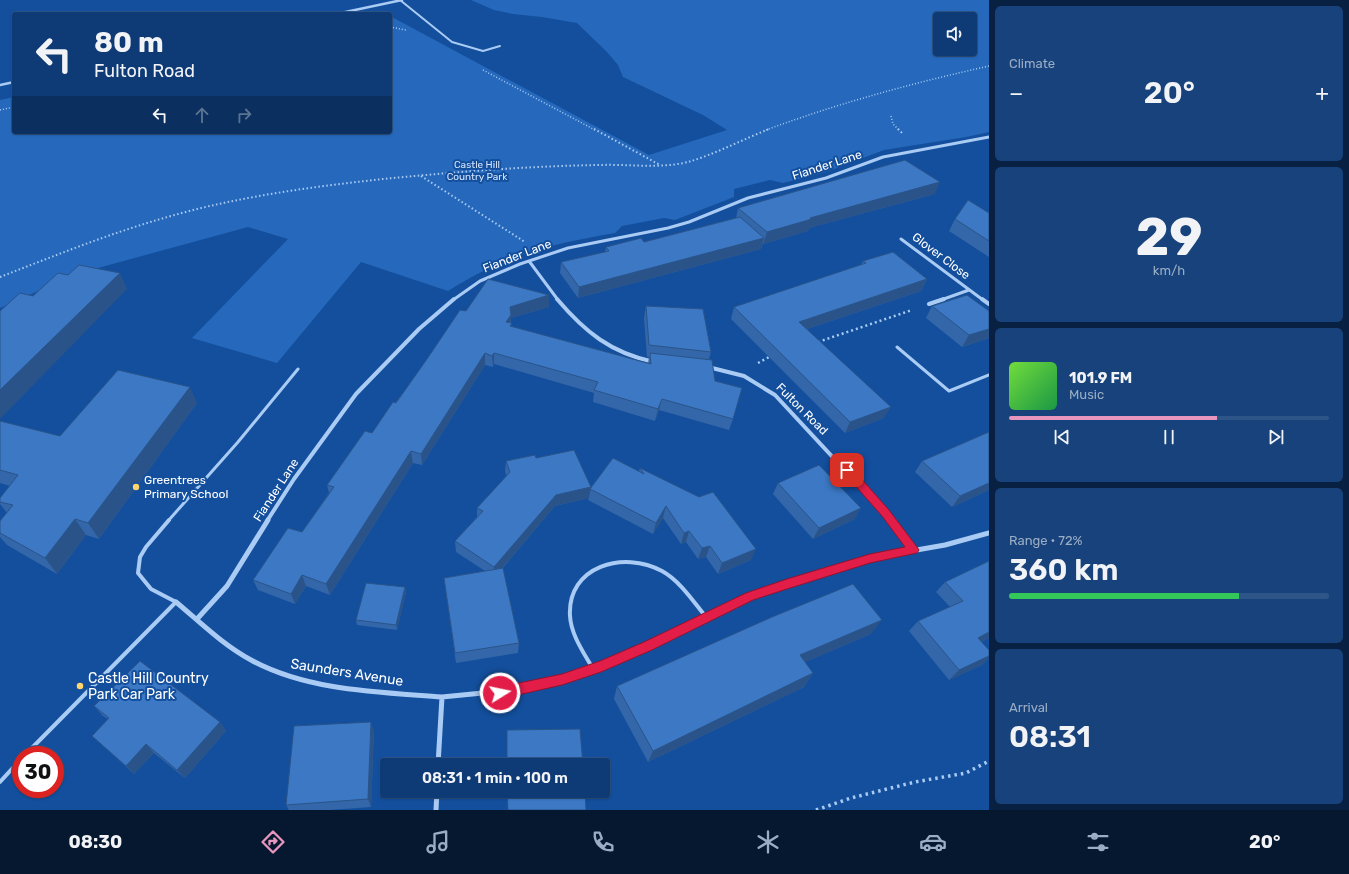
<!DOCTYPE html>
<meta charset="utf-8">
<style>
body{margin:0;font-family:Rubik,sans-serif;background:#17427b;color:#f1f3f6;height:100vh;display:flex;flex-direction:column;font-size:15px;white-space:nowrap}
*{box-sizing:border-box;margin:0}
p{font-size:13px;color:#9badc5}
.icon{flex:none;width:22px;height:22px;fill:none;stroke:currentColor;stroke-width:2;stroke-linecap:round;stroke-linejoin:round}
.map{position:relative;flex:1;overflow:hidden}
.sheet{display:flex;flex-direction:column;gap:6px;padding:6px;background:#082041;width:360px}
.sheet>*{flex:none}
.banner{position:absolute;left:12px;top:12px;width:380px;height:122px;border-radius:4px;box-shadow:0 1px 3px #0004,0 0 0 1px #2e5588;background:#0e3b76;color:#f1f3f6;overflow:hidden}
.controls{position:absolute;left:933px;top:12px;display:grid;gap:8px}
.controls a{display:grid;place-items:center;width:44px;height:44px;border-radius:4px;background:#0e3b76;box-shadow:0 1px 3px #0004,0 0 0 1px #2e5588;font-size:20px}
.speed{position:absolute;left:12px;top:746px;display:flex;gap:8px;font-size:20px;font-weight:700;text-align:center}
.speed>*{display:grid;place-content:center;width:52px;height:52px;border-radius:50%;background:#0e3b76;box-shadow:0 1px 3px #0004,0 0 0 1px #2e5588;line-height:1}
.speed .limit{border:6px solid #d22;background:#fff;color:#111}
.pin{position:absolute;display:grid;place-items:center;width:34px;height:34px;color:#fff;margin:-17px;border-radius:8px;box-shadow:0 2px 6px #0006}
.me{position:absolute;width:44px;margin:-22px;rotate:80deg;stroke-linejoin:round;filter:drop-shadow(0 0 3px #0008)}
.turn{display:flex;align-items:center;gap:14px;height:84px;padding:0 16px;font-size:18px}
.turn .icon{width:52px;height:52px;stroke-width:2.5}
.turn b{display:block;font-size:28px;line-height:34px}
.lanes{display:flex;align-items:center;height:38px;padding:0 16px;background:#0003;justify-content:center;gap:20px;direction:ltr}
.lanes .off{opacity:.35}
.big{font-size:30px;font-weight:600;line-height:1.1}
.sheet .card{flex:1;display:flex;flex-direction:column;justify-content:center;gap:6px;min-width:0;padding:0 14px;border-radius:6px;background:#17427b}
.sheet .dial{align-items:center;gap:0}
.dial b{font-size:52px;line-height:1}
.song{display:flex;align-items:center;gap:12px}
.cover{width:48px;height:48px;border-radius:6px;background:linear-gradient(135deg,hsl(100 70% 55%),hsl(140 70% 35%))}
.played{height:4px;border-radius:2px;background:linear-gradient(90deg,#e797bd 65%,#2e5588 65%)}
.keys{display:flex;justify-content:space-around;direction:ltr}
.heat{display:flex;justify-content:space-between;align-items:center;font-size:22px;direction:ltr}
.charge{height:6px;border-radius:3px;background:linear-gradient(90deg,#34c759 72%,#2e5588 0)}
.trip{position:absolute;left:380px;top:758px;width:230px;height:40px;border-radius:4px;background:#0e3b76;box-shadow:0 1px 3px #0004,0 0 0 1px #2e5588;font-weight:600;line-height:40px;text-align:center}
.tab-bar{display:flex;height:64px;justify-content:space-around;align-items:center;background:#06182f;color:#9badc5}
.tab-bar .icon{width:28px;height:28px}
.tab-bar .active{color:#e797bd}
.tab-bar b{font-size:18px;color:#f1f3f6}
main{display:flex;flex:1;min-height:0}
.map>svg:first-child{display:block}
.green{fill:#2669bc;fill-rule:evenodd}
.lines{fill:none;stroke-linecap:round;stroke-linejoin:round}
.path-far3{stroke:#a9cbf4;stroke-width:1.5;stroke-dasharray:1 2;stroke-linecap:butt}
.path-far2{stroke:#a9cbf4;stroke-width:2;stroke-dasharray:1.5 2.5;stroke-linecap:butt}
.path-far1{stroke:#a9cbf4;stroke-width:2.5;stroke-dasharray:2 3;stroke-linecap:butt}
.path{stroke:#a9cbf4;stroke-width:3.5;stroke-dasharray:2.5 4;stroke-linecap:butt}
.service-far2{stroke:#a9cbf4;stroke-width:2}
.service-far1{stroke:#a9cbf4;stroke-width:3}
.service{stroke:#a9cbf4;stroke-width:4}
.minor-far3{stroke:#a9cbf4;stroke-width:2.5}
.minor-far2{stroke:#a9cbf4;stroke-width:3}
.minor-far1{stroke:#a9cbf4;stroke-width:4}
.minor{stroke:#a9cbf4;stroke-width:5}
.wall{fill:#3467a9}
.shaded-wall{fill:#2a5489}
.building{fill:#3c78c4;stroke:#2a5489}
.route{fill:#e11d48;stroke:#92132f}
.poi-dot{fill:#ffd56c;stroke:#134f9d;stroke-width:1.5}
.labels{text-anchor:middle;stroke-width:4;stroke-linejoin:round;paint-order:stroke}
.far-park-label{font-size:10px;fill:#d2e5fe;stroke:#134f9d}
.street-label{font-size:12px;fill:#fff;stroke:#134f9d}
.poi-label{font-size:12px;fill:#fff;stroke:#134f9d;text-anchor:start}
.near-street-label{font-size:14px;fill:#fff;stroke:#134f9d}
.near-poi-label{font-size:14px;fill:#fff;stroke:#134f9d;text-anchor:start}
</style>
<main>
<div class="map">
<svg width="989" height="810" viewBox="0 0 989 810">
<rect width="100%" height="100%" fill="#134f9d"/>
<!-- green -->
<path class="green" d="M471,0H989V132L966,137L884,150L826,172L783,183L770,180L734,189V197L675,220L664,218L622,226L615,233C551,244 504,255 448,291L361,262L277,363L192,338L288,239L248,227L76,274L0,308V100L14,97V132H390V16L649,155L727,130L703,115L623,77L618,65L607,52L577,23L542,17L513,14L494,10ZM940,19H970V49H940Z"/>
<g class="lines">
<!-- path-far3 -->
<path class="path-far3" d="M390,27L406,30
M483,70L595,130
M0,110L14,107
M891,116L893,124L899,130
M766,130C839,103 913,83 989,66"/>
<!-- path-far2 -->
<path class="path-far2" d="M594,129L660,165
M898,129L903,134
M421,176L525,242
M0,277C54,256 108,234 164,218C235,197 310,187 383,179C455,172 528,166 601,165C629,164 660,169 688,162C713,155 744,139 769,129"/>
<!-- path-far1 -->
<path class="path-far1" d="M818,342L912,310
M758,363L771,356"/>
<!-- path -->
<path class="path" d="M816,810L851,798L915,782L966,773L989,761"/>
<!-- service-far2 -->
<path class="service-far2" d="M400,0L452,42L483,51L500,46"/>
<!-- service-far1 -->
<path class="service-far1" d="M897,347L949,391L989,375
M168,521L238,442L298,369"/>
<!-- service -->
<path class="service" d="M593,669C584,653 571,635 570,616C567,566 624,550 662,571C680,581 693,601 706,617
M25,755L176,602L151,589L138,573L140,557L146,547L169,520
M0,782L21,759"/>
<!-- minor-far3 -->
<path class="minor-far3" d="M336,14L402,0
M0,85L14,82"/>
<!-- minor-far2 -->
<path class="minor-far2" d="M901,239L983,300
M529,261L558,300
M453,300L480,281L520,264L568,248L668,228L689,222L748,198L826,178L883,157L989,137
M941,300L969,290"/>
<!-- minor-far1 -->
<path class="minor-far1" d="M557,299C585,332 611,353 654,362
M982,299L989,304
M929,304L944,299
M708,367L744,376L775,395L892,521
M267,521L294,479L356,394L419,329L454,299"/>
<!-- minor -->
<path class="minor" d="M891,520L914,550
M176,602C200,622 223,645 251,660C308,691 379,692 442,697
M197,619L227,586L268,520
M438,765L442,697L503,691L562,679L601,666L739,602L807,577L871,558L945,545L989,533
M436,810L437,791"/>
</g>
<!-- wall -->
<path class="wall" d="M935,194L809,228L808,231L763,244V243L761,249L578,298L560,273L561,262L605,252L606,247L644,242L736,218L738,208Z
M989,213V257L949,231L955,219Z
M863,261L927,279L921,291L807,329L884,418L845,433L731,319L734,307L861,265Z
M549,295V307L511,318V323L512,327L648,364L649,357H647L644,318L646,306L711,352L709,359L715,381L733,419L729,430L659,410L655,421L593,402L594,393L494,364L493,367L485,365L422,465L413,463L330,595L306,586L295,604L258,590L253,580L302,532L329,493L327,485L372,433L466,311Z
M932,306L989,311V338L962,347L926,318Z
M197,403L99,539L86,535L57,574L7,545L0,537V521L7,513L0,504V498L10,486L0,483V421L60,436Z
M989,432V490L952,507L915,472L922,461Z
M536,458L591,488L639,471L640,468L751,560L718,574L706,557L698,559L686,542L681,544L663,518L653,534L588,500L589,498L555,506L502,569L519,643L518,653L456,663L444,578L485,571L456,552L455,541L477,517V508L507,476L505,472L506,461Z
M778,483L855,519L813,539L773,494Z
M989,561V638L981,642L989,650V658L982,665L949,680L909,631L918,621L950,607L936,592L945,582Z
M405,587L406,592L397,630L357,625L356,620Z
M871,634L805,662L813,673L804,687L648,762L614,699L617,686Z
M94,706L220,722L226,731L185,778L154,753L134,774L92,736L108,719L103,716Z
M374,731L371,807L329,810H289L286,805Z"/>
<!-- shaded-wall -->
<path class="shaded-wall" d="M940,182L935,194L809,228L808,231L763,244L767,232L810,218Z
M764,238L761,249L578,298L579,287Z
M120,273L127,289L0,419V390Z
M927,279L921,291L795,333L799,322Z
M549,295V307L511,318L510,325L512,323L511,335L506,322L510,307Z
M989,329V338L962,347L969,335Z
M485,353V365L422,465L421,454Z
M494,353V364L493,367L492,356Z
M190,387L197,403L99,539L88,523Z
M662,399L659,410L655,421L658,409Z
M891,407L884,418L845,433L850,422Z
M411,451L413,463L330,595L326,584Z
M989,483V490L952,507L960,496Z
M591,487L589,498L555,506L494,578V567L556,495Z
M666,506L663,518L653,534L656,523Z
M861,508L855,519L813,539L819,528Z
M75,519L86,535L57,574L45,558Z
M689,531L686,542L681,544L684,533Z
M710,546L706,557L698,559L702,548Z
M756,549L751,560L718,574L722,563Z
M302,575L306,586L295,604L291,594Z
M405,587L406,592L397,630L396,625Z
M882,620L871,634L791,668L800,655Z
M989,632V638L968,648L978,638Z
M989,656V658L982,665L949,680L959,670Z
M813,673L804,687L648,762L653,751Z
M220,722L226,731L185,778L177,770Z
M371,722L374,731L371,807L368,799Z
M146,744L154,753L134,774L126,766Z"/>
<!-- building -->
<path class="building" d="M905,160L940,182L810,218L812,219L767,232L738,208Z
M968,200L989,213V241L955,219Z
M740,217L764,238L579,287L561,262L609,251L606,247L641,238L644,242Z
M893,252L927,279L799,322L891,407L850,422L734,307L866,263L863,261Z
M79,265L120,273L0,390V311L20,293L33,296L58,273L68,275Z
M488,279L549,295L510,307L511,315L506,322L512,323L510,326L651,364L650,353L712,360L715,381L742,388L733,419L662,399L658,409L594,390L598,382L494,353L492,356L485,353L421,454L411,451L326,584L302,575L291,594L253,580L288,528L302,532L334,487L327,485L365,431L372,433L393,402L396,403L427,359L460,310L466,311Z
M967,295L989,311V329L969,335L932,306Z
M646,306L703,309L711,352L649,345Z
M118,370L190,387L88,523L75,519L45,558L0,533V521L13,505L0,502V498L18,475L0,470V421L60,436Z
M989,432V483L960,496L922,461Z
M574,450L591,487L556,495L494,567L455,541L483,511L477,508L510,472L506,461L535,455L536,458Z
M613,458L644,474L640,468L699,497L713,492L756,549L722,563L710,546L702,548L689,531L684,533L666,506L656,523L590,489Z
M819,465L861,508L819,528L778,483Z
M989,561V632L978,638L989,650V656L959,670L918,621L963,601L945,582Z
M503,568L519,643L455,653L444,578Z
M366,583L405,587L396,625L356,620Z
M853,584L882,620L800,655L813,673L653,751L617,686L772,617Z
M140,661L220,722L177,770L146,744L126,766L92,736L109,718L94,706Z
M371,722L368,799L286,805L294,726Z
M580,729L583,765H507V730Z
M507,791H585L586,810H508Z"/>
<!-- route -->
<path class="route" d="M847,466L851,467L889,510L917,547L919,550L917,553L870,563L787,589L753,600L652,650L601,672L562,685L500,699L495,697L494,693L495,688L562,674L600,661L644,642L746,593L787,579L870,554L905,547L882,516L844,473L842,470Z"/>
<!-- markers -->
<g class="poi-dot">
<circle cx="136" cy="487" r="4"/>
<circle cx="80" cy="686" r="4"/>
</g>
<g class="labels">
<!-- far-park labels -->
<g class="far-park-label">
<text x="477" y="168">Castle Hill<tspan x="477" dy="12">Country Park</tspan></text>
</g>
<!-- street labels -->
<g class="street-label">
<text transform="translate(827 165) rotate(-18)" y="4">Fiander Lane</text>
<text transform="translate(517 256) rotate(-21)" y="4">Fiander Lane</text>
<text transform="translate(941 256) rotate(37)" y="4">Glover Close</text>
<text transform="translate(802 409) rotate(45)" y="4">Fulton Road</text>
<text transform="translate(276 490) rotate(-57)" y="4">Fiander Lane</text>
</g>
<!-- poi labels -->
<g class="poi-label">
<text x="144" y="484">Greentrees<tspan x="144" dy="14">Primary School</tspan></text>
</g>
<!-- near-street labels -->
<g class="near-street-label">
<text transform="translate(347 672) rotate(9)" y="5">Saunders Avenue</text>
</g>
<!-- near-poi labels -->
<g class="near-poi-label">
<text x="88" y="683">Castle Hill Country<tspan x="88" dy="16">Park Car Park</tspan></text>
</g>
</g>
</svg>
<div class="controls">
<a><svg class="icon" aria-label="sound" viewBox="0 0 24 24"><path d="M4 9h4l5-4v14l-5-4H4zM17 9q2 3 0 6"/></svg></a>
</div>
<div class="speed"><div class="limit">30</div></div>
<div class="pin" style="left:847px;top:470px;background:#d93025"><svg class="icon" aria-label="arrive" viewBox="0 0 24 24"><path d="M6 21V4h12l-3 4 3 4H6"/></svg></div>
<svg class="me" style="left:500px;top:693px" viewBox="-20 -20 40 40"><circle r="17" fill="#e11d48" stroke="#fff" stroke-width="3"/><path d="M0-11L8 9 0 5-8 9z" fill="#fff"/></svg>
<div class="trip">08:31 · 1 min · 100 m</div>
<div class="banner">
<div class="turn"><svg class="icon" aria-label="left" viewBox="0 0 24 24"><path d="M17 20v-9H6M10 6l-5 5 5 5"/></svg><div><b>80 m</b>Fulton Road</div></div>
<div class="lanes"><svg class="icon" aria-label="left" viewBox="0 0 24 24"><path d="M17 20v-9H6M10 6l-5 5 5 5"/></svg><svg class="icon off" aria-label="ahead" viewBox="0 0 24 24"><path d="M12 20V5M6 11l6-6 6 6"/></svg><svg class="icon off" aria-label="right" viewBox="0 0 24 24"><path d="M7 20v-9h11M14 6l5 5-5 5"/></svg></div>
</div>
</div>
<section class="sheet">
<div class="card"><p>Climate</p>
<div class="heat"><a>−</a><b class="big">20°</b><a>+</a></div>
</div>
<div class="card dial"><b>29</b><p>km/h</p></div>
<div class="card">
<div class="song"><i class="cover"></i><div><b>101.9 FM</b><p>Music</p></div></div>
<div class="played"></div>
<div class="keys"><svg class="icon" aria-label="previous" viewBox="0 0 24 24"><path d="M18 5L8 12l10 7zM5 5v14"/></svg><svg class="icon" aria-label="pause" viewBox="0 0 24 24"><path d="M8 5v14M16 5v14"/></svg><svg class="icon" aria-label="next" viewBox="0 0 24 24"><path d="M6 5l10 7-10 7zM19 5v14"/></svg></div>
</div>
<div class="card"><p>Range · 72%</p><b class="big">360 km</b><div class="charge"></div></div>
<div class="card"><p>Arrival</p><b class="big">08:31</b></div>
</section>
</main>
<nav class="tab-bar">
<b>08:30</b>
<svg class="icon active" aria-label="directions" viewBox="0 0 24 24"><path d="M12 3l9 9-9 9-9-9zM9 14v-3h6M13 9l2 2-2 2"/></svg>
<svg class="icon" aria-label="music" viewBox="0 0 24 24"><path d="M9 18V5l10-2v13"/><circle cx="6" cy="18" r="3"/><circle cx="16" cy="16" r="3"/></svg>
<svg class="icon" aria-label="phone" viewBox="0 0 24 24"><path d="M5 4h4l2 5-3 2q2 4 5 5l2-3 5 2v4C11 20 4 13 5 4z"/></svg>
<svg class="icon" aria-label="climate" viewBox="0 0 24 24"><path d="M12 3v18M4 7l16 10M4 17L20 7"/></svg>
<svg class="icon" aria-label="car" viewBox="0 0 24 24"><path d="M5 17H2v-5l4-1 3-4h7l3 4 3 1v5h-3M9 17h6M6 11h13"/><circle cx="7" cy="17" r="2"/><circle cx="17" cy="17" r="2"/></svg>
<svg class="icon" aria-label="filters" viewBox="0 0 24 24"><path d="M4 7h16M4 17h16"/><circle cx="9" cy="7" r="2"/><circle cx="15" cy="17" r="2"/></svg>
<b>20°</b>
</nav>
